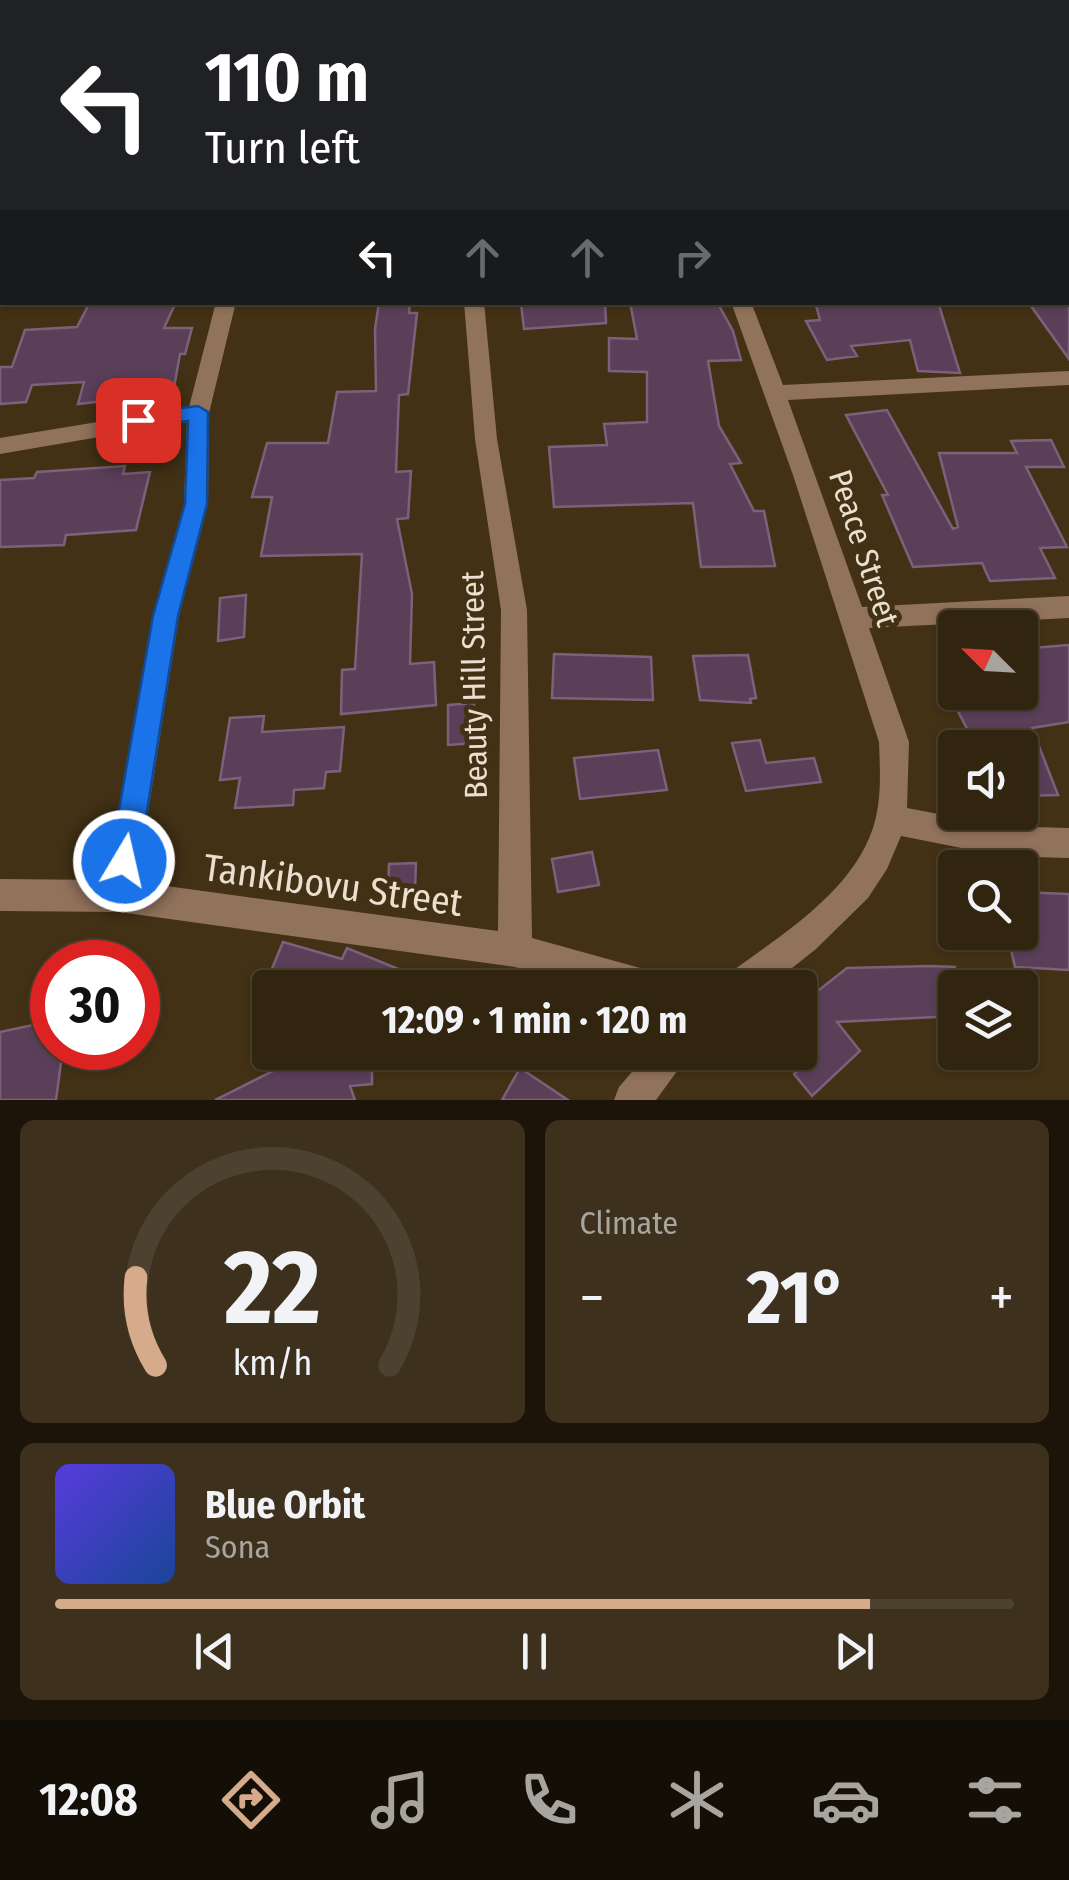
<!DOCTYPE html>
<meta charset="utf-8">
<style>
body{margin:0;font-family:"Fira Sans Condensed",sans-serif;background:#3d311e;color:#f1f3f6;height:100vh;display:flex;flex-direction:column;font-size:38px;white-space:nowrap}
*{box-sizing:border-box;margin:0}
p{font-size:32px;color:#a8a59f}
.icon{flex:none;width:55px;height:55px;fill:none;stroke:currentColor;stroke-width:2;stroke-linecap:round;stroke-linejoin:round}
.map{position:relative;height:1100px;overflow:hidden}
.drawer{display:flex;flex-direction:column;gap:20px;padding:20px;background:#1c1409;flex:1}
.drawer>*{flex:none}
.hud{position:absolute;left:0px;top:0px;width:1070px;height:305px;box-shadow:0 2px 8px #0004,0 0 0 2px #4d4230;background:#202124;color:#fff;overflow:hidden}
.needle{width:65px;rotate:294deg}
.tools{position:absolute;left:938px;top:610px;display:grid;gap:20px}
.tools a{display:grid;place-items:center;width:100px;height:100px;border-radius:10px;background:#322510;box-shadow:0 2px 8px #0004,0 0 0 2px #4d4230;font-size:50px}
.speed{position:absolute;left:30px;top:940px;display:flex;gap:20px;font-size:50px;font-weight:700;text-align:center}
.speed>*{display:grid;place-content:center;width:130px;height:130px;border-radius:50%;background:#322510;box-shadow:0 2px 8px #0004,0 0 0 2px #4d4230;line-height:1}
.speed .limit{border:15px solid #d22;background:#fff;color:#111}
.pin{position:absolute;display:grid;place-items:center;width:85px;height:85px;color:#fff;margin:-42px;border-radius:20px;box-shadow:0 5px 15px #0006}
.me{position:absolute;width:110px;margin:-55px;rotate:9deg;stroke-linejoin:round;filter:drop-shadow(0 0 8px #0008)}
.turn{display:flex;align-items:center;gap:35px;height:210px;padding:0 40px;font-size:45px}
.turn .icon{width:130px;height:130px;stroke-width:2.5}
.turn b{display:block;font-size:70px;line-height:85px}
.lanes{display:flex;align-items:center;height:95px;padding:0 40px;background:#0003;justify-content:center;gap:50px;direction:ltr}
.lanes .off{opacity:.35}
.big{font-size:75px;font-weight:700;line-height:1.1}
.drawer .card{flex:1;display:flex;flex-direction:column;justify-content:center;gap:15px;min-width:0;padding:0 35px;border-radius:15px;background:#3d311e}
.drawer .dial{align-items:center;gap:0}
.dial svg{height:260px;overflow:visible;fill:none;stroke:#4d4230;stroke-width:7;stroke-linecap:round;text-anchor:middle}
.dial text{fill:#f1f3f6;stroke:none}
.song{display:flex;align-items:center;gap:30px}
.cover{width:120px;height:120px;border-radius:15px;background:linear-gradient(135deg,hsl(250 70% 55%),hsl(220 70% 35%))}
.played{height:10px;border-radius:5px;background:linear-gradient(90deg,#d6ab8b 85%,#4d4230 85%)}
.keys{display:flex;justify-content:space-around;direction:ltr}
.heat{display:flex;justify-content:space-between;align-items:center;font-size:55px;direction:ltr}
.drawer .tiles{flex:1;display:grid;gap:20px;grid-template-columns:1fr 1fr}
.card:last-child{grid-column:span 2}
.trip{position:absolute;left:252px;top:970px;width:565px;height:100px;border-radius:10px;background:#322510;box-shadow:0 2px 8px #0004,0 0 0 2px #4d4230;font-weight:700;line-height:100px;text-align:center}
.menu{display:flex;height:160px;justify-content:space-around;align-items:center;background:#140f06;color:#a8a59f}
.menu .icon{width:70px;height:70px}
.menu .active{color:#d6ab8b}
.menu b{font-size:45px;color:#f1f3f6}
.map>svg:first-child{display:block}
.building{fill:#5b3f59;stroke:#7c617a;stroke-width:2.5}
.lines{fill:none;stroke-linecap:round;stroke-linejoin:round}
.minor{fill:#91725b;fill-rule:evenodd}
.route{fill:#1a73e8;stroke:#114b97;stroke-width:2.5}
.labels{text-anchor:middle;stroke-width:10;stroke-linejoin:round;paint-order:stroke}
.street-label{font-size:32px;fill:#ebe0d0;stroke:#423115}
.near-street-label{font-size:38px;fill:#ebe0d0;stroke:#423115}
</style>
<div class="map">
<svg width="1069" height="1100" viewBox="0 0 1069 1100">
<rect width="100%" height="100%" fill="#423115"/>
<!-- building -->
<path class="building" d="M90,302H176L164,328H192L185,354H180L173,393L78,404L84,382L32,385L26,402L0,404V367H12L25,330L77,327Z
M379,302H410L409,313H417L408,394L399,395L396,472L411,471L408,518L397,519L412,594L410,664L434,662L436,705L341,714L342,670L355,669L362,554L261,556L272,497H252L267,443H328L337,392L376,391L375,329Z
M605,302L606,323L524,329L521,304Z
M630,302H717L733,331L741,360L708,361L719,426L741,463L730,464L754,511H764L775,566L701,567L693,503L554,507L549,447L607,445L604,424L647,422V372L609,371V338L637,339Z
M815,302H938L960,373L918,371L910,340L851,346L857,356L827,360L806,321L820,320Z
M1028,302H1069V359Z
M887,410L953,529L958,527L939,453H1017L1011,441L1051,440L1064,467H1026L1067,547L1040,548L1055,578L990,581L982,563L913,567L882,495H888L846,415Z
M125,466L123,474L150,472L136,530L66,535L64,545L0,547V480L34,478L37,472Z
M246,595L244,637L218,641L220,598Z
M1069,645V722L1032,728L1058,795L1020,796V748H977L948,692H1020V649Z
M554,654L651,657L653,700L552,698Z
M748,655L756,698L750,699L751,703L700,700L693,656Z
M474,703L476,743L448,745V705Z
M264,716L262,732L344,727L340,771L326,772L324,788L294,790L293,805L235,808L240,778L220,780L230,718Z
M760,740L766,763L814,758L821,782L746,791L732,743Z
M658,750L667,790L580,799L574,758Z
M592,852L599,885L558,892L552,859Z
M416,863L415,889L388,891L389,864Z
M1020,892L1069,894V970L1015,967L1007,932H1020Z
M283,942L342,959L347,948L445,988H312L269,976Z
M930,966L955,967V1016L837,1022L860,1051L812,1096L794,1074L810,1059L800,1044V977L814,994L847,968Z
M52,1021V1048H63L56,1100H0V1032Z
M311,1052H340L343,1061L372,1058V1084L350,1086L355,1100H215Z
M520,1068L568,1100H502Z"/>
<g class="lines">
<!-- minor -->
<path class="minor" d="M0,0H15L2,5Z
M458,0H472V2H459Z
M628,0H642L643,2H630Z
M1024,0H1039L1041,2H1026Z
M1068,33H1069V43H1068Z
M0,237L2,238V249H0Z
M2,280V295L0,296V281Z
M216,302H236L209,413L208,504L179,616L137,882L498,931L501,610L475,439L464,302H484L497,439L527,610L532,938L651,971L663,976L668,988H588L515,967L119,912L0,911V879L106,880L153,616L184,504L187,422L0,454V438L189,407Z
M731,302H751L783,385L1069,371V385L788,400L862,607L1069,596V618L869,628L909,742L907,808L1002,826L1069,828V858L1002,856L901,836L887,869L868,898L816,949L767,988H721L726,976C779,936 851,894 873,828C882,800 880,771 879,742L793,475Z
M649,1052H691L656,1100H614L619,1087Z"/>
</g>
<!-- route -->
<path class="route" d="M198,406L208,412L207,504L178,616L139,861L135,871L124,875L114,871L110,861L153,616L185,504L188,421L138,427L128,420L138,413Z"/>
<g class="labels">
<!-- street labels -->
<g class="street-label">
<text transform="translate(864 548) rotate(72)" y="11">Peace Street</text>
<text transform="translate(474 685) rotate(-91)" y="11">Beauty Hill Street</text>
</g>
<!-- near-street labels -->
<g class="near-street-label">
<text transform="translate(333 885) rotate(8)" y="13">Tankibovu Street</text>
</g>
</g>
</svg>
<div class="tools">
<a><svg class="needle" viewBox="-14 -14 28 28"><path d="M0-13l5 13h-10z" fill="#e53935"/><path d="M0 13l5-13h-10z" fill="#a8a59f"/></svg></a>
<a><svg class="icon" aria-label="sound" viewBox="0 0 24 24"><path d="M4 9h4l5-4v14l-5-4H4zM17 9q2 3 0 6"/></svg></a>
<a><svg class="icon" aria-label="search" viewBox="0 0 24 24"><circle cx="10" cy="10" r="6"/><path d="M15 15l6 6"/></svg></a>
<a><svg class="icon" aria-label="layers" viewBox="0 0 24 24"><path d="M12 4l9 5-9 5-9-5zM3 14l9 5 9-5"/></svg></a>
</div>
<div class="speed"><div class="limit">30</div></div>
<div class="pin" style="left:138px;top:420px;background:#d93025"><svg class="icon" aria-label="arrive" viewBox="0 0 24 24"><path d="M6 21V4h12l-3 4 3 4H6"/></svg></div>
<svg class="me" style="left:124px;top:861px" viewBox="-20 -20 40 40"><circle r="17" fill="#1a73e8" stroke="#fff" stroke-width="3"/><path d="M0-11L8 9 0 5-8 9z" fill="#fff"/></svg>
<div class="trip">12:09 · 1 min · 120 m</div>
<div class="hud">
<div class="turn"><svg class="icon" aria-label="left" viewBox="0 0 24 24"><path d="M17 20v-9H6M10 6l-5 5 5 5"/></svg><div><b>110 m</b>Turn left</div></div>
<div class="lanes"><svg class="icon" aria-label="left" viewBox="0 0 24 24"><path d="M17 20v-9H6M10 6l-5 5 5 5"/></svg><svg class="icon off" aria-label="ahead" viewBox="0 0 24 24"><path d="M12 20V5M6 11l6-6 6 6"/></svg><svg class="icon off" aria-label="ahead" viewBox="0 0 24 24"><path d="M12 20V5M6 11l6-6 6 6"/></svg><svg class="icon off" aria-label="right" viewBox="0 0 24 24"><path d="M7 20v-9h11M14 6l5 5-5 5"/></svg></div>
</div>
</div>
<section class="drawer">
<div class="tiles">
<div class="card dial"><svg viewBox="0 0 100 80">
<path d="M14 69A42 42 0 1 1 86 69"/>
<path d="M14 69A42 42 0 0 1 8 42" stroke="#d6ab8b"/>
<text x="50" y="56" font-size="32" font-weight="700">22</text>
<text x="50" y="72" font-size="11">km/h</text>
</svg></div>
<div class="card"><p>Climate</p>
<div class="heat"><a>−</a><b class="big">21°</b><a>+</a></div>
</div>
<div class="card">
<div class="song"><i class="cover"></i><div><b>Blue Orbit</b><p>Sona</p></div></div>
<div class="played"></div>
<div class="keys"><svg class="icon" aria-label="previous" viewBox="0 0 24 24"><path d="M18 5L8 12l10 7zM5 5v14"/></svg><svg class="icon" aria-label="pause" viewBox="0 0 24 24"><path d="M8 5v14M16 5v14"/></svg><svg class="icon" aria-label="next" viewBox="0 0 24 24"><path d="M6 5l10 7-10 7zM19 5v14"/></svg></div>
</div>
</div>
</section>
<nav class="menu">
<b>12:08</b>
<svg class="icon active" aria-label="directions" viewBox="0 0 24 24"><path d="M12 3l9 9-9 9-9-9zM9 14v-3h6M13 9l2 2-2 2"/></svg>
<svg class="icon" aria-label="music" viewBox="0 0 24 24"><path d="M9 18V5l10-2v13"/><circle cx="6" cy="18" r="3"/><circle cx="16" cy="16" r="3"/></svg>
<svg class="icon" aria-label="phone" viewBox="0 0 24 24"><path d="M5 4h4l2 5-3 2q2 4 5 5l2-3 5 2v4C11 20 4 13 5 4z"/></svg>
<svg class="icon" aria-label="climate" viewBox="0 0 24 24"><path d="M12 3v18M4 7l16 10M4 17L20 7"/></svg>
<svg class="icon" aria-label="car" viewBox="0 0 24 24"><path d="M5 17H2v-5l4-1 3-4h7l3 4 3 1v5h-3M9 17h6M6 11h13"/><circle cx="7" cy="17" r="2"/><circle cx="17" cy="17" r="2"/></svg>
<svg class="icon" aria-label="filters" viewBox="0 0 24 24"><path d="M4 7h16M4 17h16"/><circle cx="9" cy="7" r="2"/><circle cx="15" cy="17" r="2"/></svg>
</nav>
